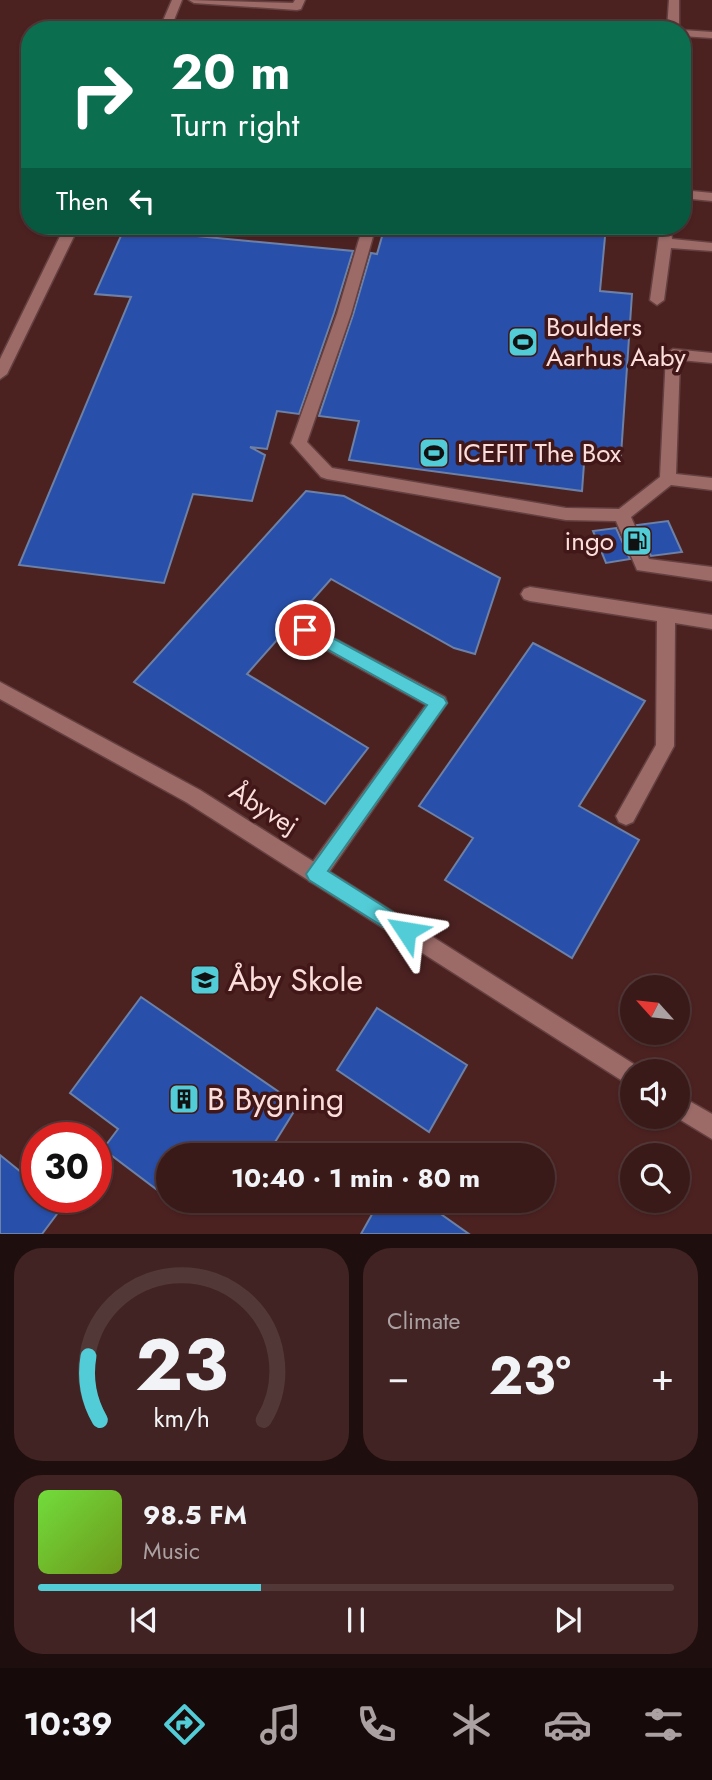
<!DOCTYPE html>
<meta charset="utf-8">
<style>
body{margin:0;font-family:Jost,sans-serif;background:#402322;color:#f1f3f6;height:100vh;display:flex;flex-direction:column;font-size:26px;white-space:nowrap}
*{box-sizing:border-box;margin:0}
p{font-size:23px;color:#aba1a2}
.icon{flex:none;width:38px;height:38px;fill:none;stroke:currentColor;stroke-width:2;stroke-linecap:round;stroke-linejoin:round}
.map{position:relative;height:1234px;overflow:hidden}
.sheet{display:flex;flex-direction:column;gap:14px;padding:14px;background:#1f0e0e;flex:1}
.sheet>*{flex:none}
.guide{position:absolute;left:21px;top:21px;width:670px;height:214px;border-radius:28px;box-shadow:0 2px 5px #0004,0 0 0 2px #533838;background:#0b6e4f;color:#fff;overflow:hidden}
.needle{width:46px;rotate:297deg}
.buttons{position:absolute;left:620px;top:975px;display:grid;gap:14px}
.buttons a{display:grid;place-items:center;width:70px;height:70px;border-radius:50%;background:#391a19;box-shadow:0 2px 5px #0004,0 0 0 2px #533838;font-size:35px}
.speed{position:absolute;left:21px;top:1122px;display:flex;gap:14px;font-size:35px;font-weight:700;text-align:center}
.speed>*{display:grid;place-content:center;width:91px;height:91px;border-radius:50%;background:#391a19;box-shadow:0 2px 5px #0004,0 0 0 2px #533838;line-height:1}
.speed .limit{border:10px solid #d22;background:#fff;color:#111}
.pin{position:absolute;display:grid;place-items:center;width:60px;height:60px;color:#fff;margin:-30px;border:4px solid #fff;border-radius:50%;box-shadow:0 2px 7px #0007}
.me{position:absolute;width:77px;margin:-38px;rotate:303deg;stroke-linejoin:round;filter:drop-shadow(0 0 5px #0008)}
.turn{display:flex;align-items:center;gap:24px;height:147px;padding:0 35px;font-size:32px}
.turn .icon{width:91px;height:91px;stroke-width:2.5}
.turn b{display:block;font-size:49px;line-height:60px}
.then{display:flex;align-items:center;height:66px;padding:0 35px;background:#0003;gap:14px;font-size:26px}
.big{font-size:52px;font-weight:700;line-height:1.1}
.sheet .widget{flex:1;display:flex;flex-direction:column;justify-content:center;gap:10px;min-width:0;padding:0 24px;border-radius:28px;background:#402322}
.sheet .dial{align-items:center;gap:0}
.dial svg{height:182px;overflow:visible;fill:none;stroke:#533838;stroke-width:7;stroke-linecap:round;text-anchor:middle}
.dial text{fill:#f1f3f6;stroke:none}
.song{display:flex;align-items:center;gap:21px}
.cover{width:84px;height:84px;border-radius:10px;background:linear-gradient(135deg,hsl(100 70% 55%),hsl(80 70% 35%))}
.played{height:7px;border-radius:4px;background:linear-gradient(90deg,#52ccd6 35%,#533838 35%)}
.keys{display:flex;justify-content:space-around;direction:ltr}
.heat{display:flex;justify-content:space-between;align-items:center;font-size:38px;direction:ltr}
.sheet .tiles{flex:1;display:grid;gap:14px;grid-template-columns:1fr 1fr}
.widget:last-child{grid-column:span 2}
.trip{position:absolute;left:156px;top:1143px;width:399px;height:70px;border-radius:35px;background:#391a19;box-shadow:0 2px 5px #0004,0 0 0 2px #533838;font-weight:700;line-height:70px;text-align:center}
.dock{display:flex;height:112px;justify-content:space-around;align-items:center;background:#170a0a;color:#aba1a2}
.dock .icon{width:49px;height:49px}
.dock .selected{color:#52ccd6}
.dock b{font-size:32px;color:#f1f3f6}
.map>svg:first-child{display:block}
.building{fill:#284fa9;stroke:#6d81a7;stroke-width:2}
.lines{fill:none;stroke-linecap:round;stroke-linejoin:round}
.service-casing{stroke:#654040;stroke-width:3}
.minor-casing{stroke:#654040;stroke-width:3}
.service{fill:#9c6b68;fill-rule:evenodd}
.minor{fill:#9c6b68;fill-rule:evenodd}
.route{fill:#52ccd6;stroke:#35858b;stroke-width:2}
.labels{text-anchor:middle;stroke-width:7;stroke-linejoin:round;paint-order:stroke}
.poi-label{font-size:26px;fill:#fbdedc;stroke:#411817;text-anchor:start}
.street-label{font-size:26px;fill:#fbdedc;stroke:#411817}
.near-poi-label{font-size:32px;fill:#fbdedc;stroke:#411817;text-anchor:start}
</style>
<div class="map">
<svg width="712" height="1234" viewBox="0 0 712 1234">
<rect width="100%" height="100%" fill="#4c2221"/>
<!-- building -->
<path class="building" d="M385,226H606L600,291L632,294L621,455L585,450L582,491L349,460L359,421L319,416L353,315L371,253L377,254Z
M124,229L353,251L334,313L299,414L277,411L267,449L250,447L265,455L252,501L193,494L164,583L19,565L131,297L95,294Z
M306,491L344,496L500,578L475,654L454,648L331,579L247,674L368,748L325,804L134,682Z
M668,521L682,552L651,556L637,525Z
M616,528L630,559L606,563L593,531Z
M533,643L645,701L579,806L639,840L572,958L445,880L473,838L419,806Z
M141,997L298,1105L267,1155H168V1181L160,1192L103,1149L118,1129L70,1093Z
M377,1008L467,1065L429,1132L337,1070Z
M0,1155L37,1185V1197H51L63,1206L42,1234H0Z
M380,1200H421L469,1234H361Z"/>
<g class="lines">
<!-- service casing -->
<g class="service-casing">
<path id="service" d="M189,0L293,3L295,0H305L301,9L297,10L194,3Z
M669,0H679V30H667Z
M682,30L712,32V38L682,36Z
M682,190L712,193V201L682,198Z
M363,226H376L351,314L307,442L332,468L566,508L619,509L660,477L666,354L673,349L712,353V363L680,360L676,474L712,478V490L671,485L631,517L649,559L712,567V581L637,570L616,521L566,520L327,479L321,477L291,443L337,314Z
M645,226H661L671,231L672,239L712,243V251L671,248L664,300L657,305L650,300L659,236Z
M530,587L712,615V629L675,623L674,746L633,822L626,825L619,822L616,816L656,745L657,621L530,601L524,599L521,594L524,589Z
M305,623L445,697L447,703L323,881L316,884L309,881L306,874L309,867L426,705L299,635L296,630L299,625Z"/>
</g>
<!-- minor casing -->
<g class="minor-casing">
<path id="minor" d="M172,0H182L170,30H159Z
M65,226H79L7,374L0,379V359Z
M0,682L200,790L640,1068L641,1071H632V1087L186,802L0,699Z
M677,1094L712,1114V1139L674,1116H677Z"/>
</g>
<!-- service -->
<use href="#service" class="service"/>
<!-- minor -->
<use href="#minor" class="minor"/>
</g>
<!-- route -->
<path class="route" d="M305,623L444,698L447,703L328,871L413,925L415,931L413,938L406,941L309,880L306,874L427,705L300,634L297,630L300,625Z"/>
<!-- icons -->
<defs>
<g id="stadium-square" transform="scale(1.575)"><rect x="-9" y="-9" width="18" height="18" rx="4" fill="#52ccd6" stroke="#411817"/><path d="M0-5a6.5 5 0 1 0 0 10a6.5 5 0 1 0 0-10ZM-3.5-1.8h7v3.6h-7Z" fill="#111"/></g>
<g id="fuel-square" transform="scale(1.575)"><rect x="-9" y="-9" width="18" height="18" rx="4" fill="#52ccd6" stroke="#411817"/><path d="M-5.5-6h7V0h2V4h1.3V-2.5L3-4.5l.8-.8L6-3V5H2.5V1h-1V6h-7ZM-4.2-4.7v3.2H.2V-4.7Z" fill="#111"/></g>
<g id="school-square" transform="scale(1.575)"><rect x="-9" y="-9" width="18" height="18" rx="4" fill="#52ccd6" stroke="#411817"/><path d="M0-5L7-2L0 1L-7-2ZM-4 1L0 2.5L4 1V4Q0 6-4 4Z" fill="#111"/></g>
<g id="building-square" transform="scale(1.575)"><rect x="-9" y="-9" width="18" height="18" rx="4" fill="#52ccd6" stroke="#411817"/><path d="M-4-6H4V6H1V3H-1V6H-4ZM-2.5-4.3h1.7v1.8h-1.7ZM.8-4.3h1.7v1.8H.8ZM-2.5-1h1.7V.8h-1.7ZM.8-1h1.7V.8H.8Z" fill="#111"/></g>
</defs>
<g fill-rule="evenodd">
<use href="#stadium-square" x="523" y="342"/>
<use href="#stadium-square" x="434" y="453"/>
<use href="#fuel-square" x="637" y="541"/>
<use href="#school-square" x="205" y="980"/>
<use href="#building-square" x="184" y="1099"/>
</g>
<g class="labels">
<!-- poi labels -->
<g class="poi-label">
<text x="546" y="336">Boulders<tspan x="546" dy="30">Aarhus Aaby</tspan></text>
<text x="457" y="462">ICEFIT The Box</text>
<text x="614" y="550" text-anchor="end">ingo</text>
</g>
<!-- street labels -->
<g class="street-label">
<text transform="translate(264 808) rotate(32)" y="9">Åbyvej</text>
</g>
<!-- near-poi labels -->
<g class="near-poi-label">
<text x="228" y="991">Åby Skole</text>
<text x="207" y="1110">B Bygning</text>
</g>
</g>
</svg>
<div class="buttons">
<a><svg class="needle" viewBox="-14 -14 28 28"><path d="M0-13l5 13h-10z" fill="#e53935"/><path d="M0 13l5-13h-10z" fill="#aba1a2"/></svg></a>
<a><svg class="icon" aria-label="sound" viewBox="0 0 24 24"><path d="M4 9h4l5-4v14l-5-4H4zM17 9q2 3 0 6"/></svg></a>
<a><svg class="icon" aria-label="search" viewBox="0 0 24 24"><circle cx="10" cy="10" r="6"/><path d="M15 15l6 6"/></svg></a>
</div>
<div class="speed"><div class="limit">30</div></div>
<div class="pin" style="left:305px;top:630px;background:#d93025"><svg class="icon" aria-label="arrive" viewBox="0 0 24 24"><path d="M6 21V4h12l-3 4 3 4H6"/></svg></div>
<svg class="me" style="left:406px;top:931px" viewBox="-20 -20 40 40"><path d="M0-17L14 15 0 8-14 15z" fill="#52ccd6" stroke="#fff" stroke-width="4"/></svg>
<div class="trip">10:40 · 1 min · 80 m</div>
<div class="guide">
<div class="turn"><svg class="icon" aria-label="right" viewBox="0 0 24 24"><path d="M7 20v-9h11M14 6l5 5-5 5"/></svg><div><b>20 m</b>Turn right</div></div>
<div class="then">Then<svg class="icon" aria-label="left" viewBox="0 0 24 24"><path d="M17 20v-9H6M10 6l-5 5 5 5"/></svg></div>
</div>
</div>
<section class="sheet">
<div class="tiles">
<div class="widget dial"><svg viewBox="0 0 100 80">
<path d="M14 69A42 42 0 1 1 86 69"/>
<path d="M14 69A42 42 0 0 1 9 41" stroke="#52ccd6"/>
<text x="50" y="56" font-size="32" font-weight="700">23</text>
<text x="50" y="72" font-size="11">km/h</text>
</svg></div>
<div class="widget"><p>Climate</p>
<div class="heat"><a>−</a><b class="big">23°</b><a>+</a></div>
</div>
<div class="widget">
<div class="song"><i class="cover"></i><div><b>98.5 FM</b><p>Music</p></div></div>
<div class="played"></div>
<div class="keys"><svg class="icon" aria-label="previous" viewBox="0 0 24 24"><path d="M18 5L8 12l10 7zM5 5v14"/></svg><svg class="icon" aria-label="pause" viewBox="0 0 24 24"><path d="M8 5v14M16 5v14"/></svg><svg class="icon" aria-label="next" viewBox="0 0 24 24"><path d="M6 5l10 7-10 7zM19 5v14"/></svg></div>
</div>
</div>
</section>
<nav class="dock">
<b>10:39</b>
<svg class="icon selected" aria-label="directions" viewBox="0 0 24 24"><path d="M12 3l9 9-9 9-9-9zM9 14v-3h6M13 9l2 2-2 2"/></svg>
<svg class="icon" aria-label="music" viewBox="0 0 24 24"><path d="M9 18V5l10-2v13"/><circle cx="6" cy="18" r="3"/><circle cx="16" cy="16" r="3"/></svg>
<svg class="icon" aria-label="phone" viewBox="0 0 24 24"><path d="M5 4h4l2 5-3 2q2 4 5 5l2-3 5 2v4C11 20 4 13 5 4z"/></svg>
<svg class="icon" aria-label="climate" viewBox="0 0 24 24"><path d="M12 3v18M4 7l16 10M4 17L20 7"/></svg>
<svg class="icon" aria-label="car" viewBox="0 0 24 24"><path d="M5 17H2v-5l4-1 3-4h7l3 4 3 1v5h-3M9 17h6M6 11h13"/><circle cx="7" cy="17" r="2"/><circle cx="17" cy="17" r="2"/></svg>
<svg class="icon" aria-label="filters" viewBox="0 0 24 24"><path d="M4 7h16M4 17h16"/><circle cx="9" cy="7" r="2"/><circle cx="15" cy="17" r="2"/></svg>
</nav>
